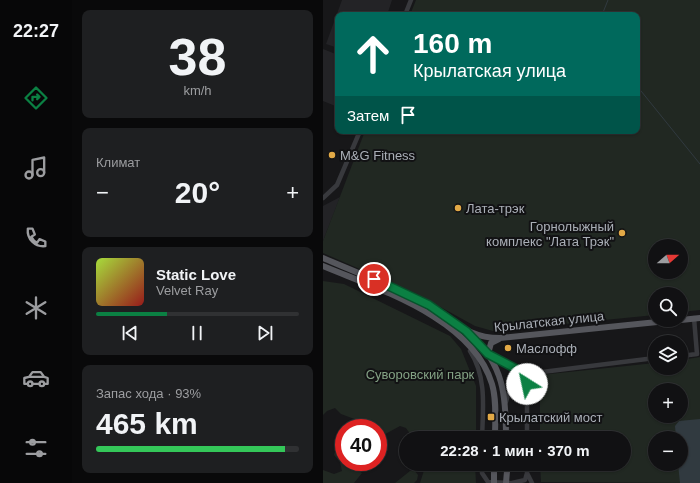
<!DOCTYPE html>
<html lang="ru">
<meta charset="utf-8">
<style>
body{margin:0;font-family:Helvetica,sans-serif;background:#1e1f21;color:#f1f3f6;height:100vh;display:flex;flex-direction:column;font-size:15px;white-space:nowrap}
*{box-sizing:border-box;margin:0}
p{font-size:13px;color:#9c9da0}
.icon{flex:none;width:22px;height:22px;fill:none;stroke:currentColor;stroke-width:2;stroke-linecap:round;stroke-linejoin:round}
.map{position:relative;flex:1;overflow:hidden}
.side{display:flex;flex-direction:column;gap:10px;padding:10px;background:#09090a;width:251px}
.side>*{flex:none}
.banner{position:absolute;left:12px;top:12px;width:305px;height:122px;border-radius:8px;box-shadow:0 1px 3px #0004,0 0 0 1px #303133;background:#00695c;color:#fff;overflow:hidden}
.needle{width:26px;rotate:70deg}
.tools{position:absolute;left:325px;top:239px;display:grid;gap:8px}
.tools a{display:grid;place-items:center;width:40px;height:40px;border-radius:50%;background:#111113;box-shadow:0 1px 3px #0004,0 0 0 1px #303133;font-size:20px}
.speed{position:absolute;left:12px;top:419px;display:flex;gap:8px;font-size:20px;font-weight:700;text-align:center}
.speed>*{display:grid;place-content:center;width:52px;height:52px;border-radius:50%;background:#111113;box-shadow:0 1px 3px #0004,0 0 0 1px #303133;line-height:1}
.speed .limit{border:6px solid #d22;background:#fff;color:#111}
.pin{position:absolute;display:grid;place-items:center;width:34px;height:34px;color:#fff;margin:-17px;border:2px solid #fff;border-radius:50%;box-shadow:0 1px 4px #0007}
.me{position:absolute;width:44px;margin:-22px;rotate:325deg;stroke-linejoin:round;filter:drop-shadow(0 0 3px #0008)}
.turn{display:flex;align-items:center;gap:14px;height:84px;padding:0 12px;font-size:18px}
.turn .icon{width:52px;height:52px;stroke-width:2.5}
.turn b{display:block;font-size:28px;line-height:34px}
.then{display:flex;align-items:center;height:38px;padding:0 12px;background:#0003;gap:8px;font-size:15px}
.big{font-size:30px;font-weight:700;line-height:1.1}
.side .widget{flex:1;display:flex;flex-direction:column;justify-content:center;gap:6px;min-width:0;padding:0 14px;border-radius:8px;background:#1e1f21}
.side .dial{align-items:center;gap:0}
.dial b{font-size:52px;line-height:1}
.song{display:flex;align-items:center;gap:12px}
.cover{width:48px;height:48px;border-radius:6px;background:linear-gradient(135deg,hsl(80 70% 55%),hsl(0 70% 35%))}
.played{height:4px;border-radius:2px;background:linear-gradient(90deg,#0b8043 35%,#303133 35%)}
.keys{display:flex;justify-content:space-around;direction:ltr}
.heat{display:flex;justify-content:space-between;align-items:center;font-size:22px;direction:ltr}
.charge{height:6px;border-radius:3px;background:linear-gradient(90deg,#34c759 93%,#303133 0)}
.trip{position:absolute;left:76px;top:431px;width:232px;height:40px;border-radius:20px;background:#111113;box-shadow:0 1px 3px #0004,0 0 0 1px #303133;font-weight:700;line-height:40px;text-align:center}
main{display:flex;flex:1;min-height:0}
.menu{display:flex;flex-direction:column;width:72px;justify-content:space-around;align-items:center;background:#070708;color:#9c9da0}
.menu .icon{width:28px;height:28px}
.menu .on{color:#0b8043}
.menu b{font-size:18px;color:#f1f3f6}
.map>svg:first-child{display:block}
.built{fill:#232326}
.green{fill:#212822;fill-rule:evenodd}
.water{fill:#313a40}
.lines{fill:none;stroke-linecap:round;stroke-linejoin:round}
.stream{stroke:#313a40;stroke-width:1}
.minor{stroke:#38393d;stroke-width:4.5}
.major{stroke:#55565c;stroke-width:6}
.major-bridge{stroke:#55565c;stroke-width:6}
.route-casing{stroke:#07532c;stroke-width:10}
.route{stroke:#0b8043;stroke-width:7}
.poi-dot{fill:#e2a946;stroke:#121214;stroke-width:1.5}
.labels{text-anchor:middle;stroke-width:4;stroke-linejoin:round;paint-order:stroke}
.poi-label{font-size:13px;fill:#aaafb7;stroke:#121214;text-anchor:start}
.street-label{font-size:13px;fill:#aaafb7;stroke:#121214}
.park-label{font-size:13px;fill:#83a184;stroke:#121214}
</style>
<main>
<nav class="menu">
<b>22:27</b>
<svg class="icon on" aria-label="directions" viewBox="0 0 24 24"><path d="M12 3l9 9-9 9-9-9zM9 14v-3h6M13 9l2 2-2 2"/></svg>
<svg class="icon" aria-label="music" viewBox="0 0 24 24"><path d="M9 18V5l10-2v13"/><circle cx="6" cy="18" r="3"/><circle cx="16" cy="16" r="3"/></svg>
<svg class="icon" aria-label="phone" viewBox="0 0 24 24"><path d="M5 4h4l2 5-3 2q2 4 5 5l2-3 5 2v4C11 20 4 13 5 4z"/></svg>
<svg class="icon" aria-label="climate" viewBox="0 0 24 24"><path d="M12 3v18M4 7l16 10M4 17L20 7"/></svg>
<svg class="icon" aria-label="car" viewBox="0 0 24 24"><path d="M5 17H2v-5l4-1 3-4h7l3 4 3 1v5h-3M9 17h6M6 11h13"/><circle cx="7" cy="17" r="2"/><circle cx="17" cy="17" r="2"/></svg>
<svg class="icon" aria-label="filters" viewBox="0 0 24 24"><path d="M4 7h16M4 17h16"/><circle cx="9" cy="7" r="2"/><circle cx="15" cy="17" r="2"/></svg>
</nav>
<section class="side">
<div class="widget dial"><b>38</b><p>km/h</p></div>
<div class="widget"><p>Климат</p>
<div class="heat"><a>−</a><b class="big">20°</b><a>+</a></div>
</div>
<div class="widget">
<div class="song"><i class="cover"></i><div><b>Static Love</b><p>Velvet Ray</p></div></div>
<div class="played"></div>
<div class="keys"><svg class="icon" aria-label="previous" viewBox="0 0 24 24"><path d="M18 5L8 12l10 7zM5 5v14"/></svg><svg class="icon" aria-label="pause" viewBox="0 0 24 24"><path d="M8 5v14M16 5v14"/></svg><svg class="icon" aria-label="next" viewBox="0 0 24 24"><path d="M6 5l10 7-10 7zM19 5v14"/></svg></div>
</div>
<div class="widget"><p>Запас хода · 93%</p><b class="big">465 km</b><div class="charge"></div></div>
</section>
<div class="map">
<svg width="377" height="483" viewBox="0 0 377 483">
<rect width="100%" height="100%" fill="#171719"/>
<!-- built -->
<path class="built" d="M19,0H69L64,15H15V48L3,44Z
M0,49L15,55V107L0,101Z
M17,197L0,241V206Z"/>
<!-- green -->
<path class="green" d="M93,0H377V310L358,312V294H332V315L170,331L152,326L92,293L0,253V241L42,131H314V15H87ZM332,246H358V272H332Z
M0,281L21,284L127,336L138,349L153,386V438H90L83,428L77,426L55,438V428H38L34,420L18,414L12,408L4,411L0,415Z
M377,357V483L218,482L217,464H301V438H217V375L332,363V368H358V360ZM332,390H358V416H332ZM332,438H358V464H332Z
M21,438V462H29L32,468L39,473L31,483H0V470L11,474L19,471L17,462L11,455L13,447Z
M103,464H152L153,483H97Z
M87,471H92L95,475L94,480L91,483H72Z"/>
<!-- water -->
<path class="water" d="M377,419V483H357L355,464H358V438H353L352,426L356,421Z"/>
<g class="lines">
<!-- stream -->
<path class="stream" d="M279,15L285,0
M314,86L377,164"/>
<!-- minor -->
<path class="minor" d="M82,15L88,0
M0,198L14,185L37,131
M147,351C164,377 160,409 159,438
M165,354L203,374L204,380V438
M358,356L374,354L371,318
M183,402L188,384L203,374L332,358
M159,464V473L165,482L187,483
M204,473L209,483
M189,483L202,480L204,473V464"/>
<!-- major -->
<path class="major" d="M0,258C35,273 70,287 104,304C132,319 142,338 177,338L354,320
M0,266C57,290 149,318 169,384C174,401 172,420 172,438
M358,320L377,318
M148,335C181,365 183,396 183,438
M165,354L168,343L176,339
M184,464V471"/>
<!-- major-bridge -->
<path class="major-bridge" d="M171,483V464
M183,483L184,471"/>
</g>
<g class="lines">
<!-- route casing -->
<g class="route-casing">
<path id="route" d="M51,279L106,305L143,331L165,354L203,374L204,384"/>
</g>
<!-- route -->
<use href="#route" class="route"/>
</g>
<!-- markers -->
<g class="poi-dot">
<circle cx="9" cy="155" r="4"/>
<circle cx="135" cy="208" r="4"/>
<circle cx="299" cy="233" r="4"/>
<circle cx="185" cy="348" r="4"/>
<rect x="164" y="413" width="8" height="8" rx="2"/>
</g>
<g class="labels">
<!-- poi labels -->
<g class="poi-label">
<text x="17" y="160">M&amp;G Fitness</text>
<text x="143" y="213">Лата-трэк</text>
<text x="291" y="231" text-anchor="end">Горнолыжный<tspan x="291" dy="15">комплекс "Лата Трэк"</tspan></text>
<text x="193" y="353">Маслофф</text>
<text x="176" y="422">Крылатский мост</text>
</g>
<!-- street labels -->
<g class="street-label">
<text transform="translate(226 321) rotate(-6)" y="5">Крылатская улица</text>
</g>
<!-- park labels -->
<g class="park-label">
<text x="97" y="379">Суворовский парк</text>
</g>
</g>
</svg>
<div class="tools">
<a><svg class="needle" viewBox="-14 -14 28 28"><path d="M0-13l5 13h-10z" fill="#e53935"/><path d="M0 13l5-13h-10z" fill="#9c9da0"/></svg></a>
<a><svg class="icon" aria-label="search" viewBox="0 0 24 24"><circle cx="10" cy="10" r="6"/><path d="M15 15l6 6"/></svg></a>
<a><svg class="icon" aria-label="layers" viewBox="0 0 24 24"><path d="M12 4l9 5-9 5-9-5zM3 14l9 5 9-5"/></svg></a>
<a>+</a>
<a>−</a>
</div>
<div class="speed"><div class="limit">40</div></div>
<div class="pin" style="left:51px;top:279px;background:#d93025"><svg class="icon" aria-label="arrive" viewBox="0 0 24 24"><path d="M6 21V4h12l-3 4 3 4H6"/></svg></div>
<svg class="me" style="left:204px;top:384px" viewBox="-20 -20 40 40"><circle r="19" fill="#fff"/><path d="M0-13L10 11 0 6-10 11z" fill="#0b8043"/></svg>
<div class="trip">22:28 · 1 мин · 370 m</div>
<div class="banner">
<div class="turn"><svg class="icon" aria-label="ahead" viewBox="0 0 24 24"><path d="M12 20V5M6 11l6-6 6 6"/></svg><div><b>160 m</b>Крылатская улица</div></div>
<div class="then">Затем<svg class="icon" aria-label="arrive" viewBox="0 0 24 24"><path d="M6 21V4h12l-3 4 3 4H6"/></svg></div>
</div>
</div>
</main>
